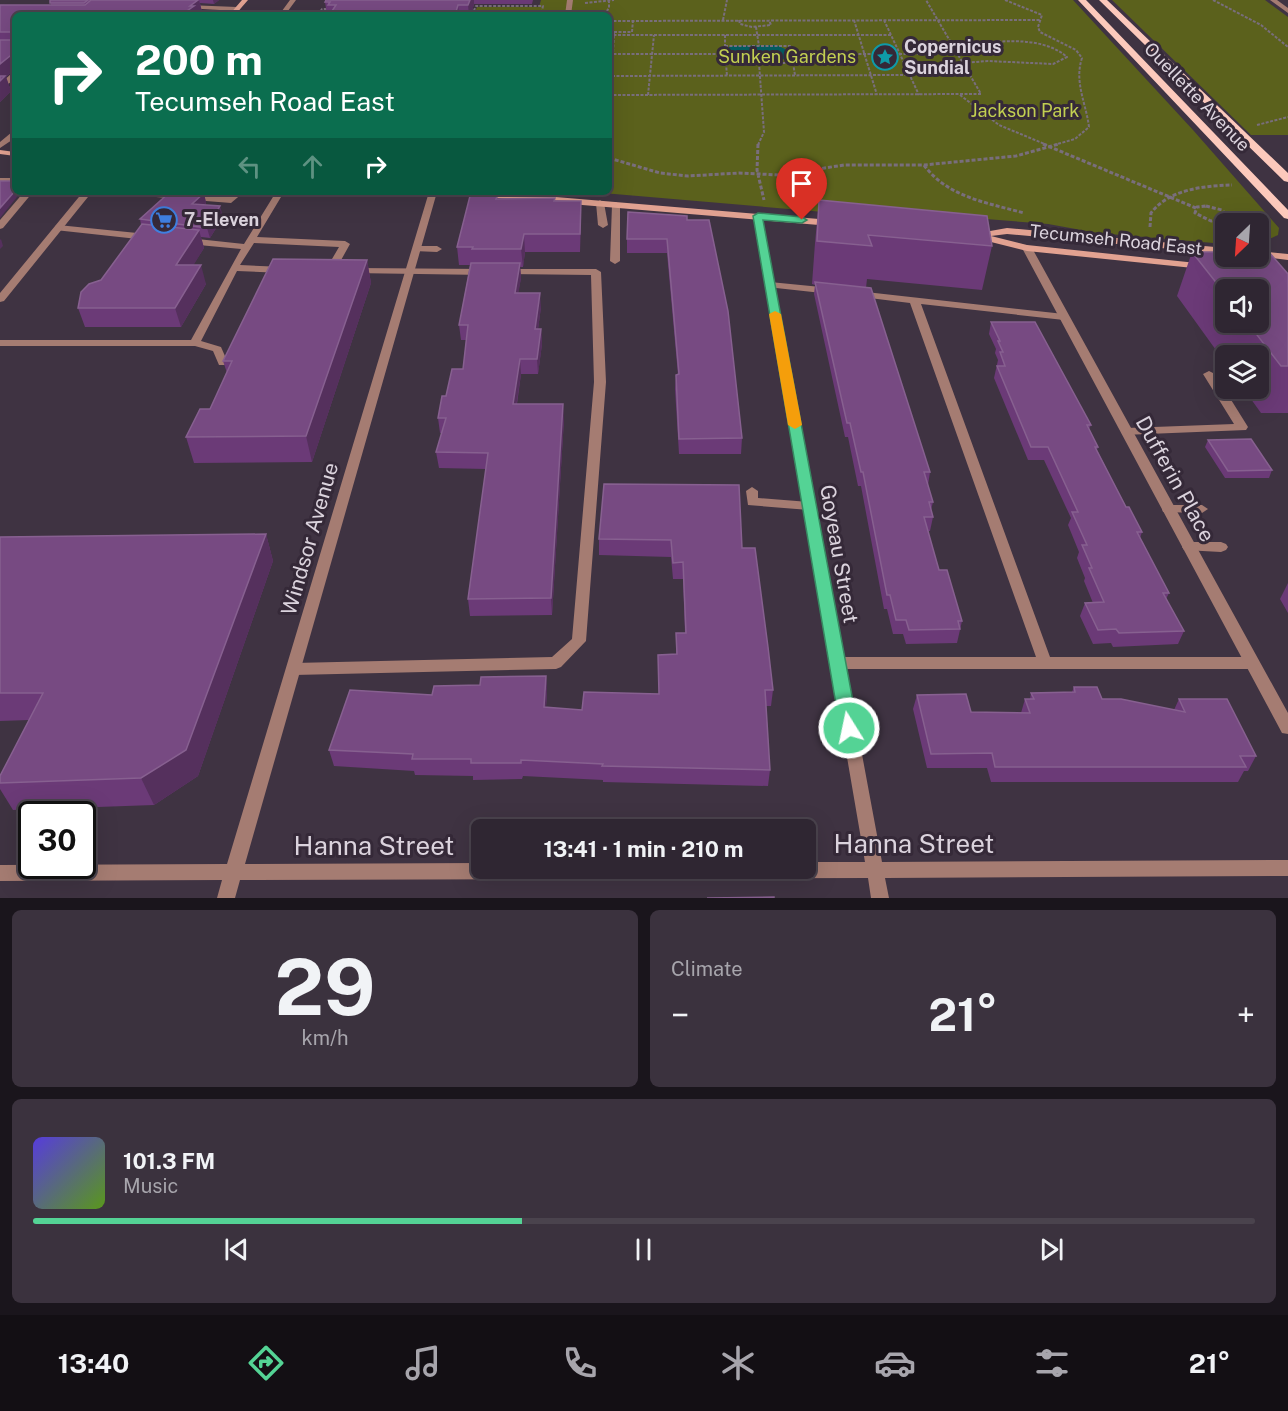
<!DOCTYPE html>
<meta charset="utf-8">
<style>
body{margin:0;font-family:"Public Sans",sans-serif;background:#3b323e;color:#f1f3f6;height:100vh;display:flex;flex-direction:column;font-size:22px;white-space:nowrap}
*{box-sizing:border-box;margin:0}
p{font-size:20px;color:#a7a5ac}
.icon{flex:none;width:33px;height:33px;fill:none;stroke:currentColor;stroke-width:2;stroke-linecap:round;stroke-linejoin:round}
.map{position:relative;height:898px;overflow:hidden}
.details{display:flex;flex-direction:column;gap:12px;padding:12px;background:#1a151c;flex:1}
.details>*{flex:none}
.top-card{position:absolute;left:12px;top:12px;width:600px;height:183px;border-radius:9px;box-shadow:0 6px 24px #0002,0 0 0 2px #4a434d;background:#0b6e4f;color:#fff;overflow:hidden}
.needle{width:39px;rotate:205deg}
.buttons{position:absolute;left:1215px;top:213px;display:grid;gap:12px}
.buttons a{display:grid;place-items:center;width:54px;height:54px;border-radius:9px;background:#2f2632;box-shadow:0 6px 24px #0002,0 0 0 2px #4a434d;font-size:30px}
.speed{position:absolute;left:18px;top:801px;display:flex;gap:12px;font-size:30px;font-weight:700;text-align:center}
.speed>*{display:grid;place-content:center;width:78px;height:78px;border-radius:50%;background:#2f2632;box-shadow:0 6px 24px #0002,0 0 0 2px #4a434d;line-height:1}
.speed .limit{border:3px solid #111;border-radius:9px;background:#fff;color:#111}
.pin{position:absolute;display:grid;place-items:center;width:51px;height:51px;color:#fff;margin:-62px -26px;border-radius:50% 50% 50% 0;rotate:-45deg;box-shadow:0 0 6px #0007}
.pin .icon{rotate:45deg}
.me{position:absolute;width:66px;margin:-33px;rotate:350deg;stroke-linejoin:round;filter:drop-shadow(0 0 4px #0008)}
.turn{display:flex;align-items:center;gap:21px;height:126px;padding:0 24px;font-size:27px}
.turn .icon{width:78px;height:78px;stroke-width:2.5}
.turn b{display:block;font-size:42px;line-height:51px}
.lanes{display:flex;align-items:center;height:57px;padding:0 24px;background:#0003;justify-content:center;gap:30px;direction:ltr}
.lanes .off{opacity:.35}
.big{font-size:45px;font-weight:700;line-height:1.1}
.details .tile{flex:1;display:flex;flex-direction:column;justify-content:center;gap:9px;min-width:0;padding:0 21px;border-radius:9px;background:#3b323e}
.details .dial{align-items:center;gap:0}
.dial b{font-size:78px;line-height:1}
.song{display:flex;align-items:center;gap:18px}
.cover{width:72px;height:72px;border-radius:9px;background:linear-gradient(135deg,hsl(250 70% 55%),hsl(90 70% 35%))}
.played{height:6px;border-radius:3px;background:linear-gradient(90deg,#54d395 40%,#4a434d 40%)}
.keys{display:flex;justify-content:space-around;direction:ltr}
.heat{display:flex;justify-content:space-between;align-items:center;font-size:33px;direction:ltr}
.details .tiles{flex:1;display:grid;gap:12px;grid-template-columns:1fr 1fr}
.tile:last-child{grid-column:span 2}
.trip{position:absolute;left:471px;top:819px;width:345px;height:60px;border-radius:9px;background:#2f2632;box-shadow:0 6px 24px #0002,0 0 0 2px #4a434d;font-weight:700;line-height:60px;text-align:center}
.tab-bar{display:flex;height:96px;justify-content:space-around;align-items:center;background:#130f14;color:#a7a5ac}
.tab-bar .icon{width:42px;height:42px}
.tab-bar .on{color:#54d395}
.tab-bar b{font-size:27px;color:#f1f3f6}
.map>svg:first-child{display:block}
.green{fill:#5b611c}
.water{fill:#035a5e}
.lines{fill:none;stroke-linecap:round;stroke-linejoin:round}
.path-far1{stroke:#796e7c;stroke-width:2;stroke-dasharray:3 1.5;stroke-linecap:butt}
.path{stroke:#796e7c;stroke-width:3;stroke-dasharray:4 2;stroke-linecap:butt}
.lane{fill:#a57c72;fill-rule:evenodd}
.street{fill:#a57c72;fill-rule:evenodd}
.secondary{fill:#e2a291;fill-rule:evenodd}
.primary{fill:#fcc9bc;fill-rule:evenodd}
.wall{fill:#6b3a77;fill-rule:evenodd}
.shaded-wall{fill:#55305d}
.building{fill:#774a82;stroke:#876090;stroke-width:1.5}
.route{fill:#54d395;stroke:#378961;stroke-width:1.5}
.slow{fill:#f59e0b}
.labels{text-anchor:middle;stroke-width:6;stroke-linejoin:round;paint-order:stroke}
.far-poi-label{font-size:18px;font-weight:bold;fill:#dbd3dd;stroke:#352938;text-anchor:start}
.far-park-label{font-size:18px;fill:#c2cf51;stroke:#352938}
.far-street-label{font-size:18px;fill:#dbd3dd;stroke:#352938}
.street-label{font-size:21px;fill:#dbd3dd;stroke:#352938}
.near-street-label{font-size:26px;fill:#dbd3dd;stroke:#352938}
</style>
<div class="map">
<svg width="1288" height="898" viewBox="0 0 1288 898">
<rect width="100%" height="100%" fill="#3f3342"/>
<!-- green -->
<path class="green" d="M541,0H1073L1193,130L1279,228L1278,235L1259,244L1258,224H1226L1225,244L1098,233L1048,224L973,218L930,221L591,192H609V15H474L477,7H539Z
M1112,0H1265L1288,17V135H1251Z"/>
<!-- water -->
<path class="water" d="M776,45L785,49L787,59L737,61L729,55V47L731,46Z"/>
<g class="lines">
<!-- path-far1 -->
<path class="path-far1" d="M1005,0L1042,15L1038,27L1040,32L1076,50L1082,58C1074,82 1086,103 1089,127L1075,139L1054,145
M1213,0L1261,25L1288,47
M585,3L614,0
M318,15L322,9H329
M472,15L476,6H543L541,15
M604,15L609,8V1
M723,20L727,0
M739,20L740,24L752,27L771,25L769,20
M854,20L877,95
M884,20L919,95
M609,21L1040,20
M756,27L759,46
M614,32H632L633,20
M609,35H891
M725,35V46
M953,45C988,44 1038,32 1067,57L1053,64L988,61L963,63
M725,46H790L793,63H726Z
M609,54H726
M791,54H958
M726,63L727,76
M793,63L795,75
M612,76L910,75
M612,79L614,31
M609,95L981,94L926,0
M648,95L654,35
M960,95L999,125L1047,145
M1257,125L1288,117
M758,145L764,132L759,63"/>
<!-- path -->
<path class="path" d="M758,144L757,170L764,200
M1043,144L1196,208
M609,158L660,173L688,176L739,173L780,175L844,165H924L1016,156L1059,144
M924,165C947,197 988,203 1024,213
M1206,206L1222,210L1228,217L1211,221L1195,213L1197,207Z
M1226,219L1236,224
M1150,227L1151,213C1169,189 1204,186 1232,185"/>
<!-- lane -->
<path class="lane" d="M290,0H296L285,15H279Z
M567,0H573L571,15H565Z
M187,5L237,7L240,9L237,11L185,8V6Z
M12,73H15V79L0,90V84Z
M12,132H15V138L0,148V142Z
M0,178H15V184H0Z
M24,192H33L3,228L0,229V220Z
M153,192L229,197L235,192H244L231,203L156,197L152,194Z
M276,192H284L257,237L345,241L350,244L335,271L330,274L325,271L339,247L254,243L240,265L284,267L289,270L284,273L237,271L201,341L221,347L228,363L227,365H219L213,351L195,346H0V340H191L241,249L188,244L183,241L188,238L244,244Z
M541,192H549L548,201H542Z
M600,200L604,203L608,225L603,228L598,225L596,203Z
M616,202L620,205V261L615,264L610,261L612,205Z
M58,225L147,234L152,237L147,240L55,230V226Z
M417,246H437L442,249L437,252L414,251V247Z
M355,268L485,269L490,272L485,275L352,273L350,271Z
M505,269H596L601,272L606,382L586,641L561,667L556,669L294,675L289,673L287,669L289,665L294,663L552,657L572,639L594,382L591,275L502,274V270Z
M770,282L831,288L836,291L831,294L767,287L765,285Z
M857,291L1064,314L1069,317L1064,320L921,304L1050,657H1252L1257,659L1259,663L1257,667L1252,669H837L832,667L830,663L832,659L837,657H1036L910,303L853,296L852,294Z
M1209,371L1215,374L1248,427L1246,430L1123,435L1121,432L1127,428L1234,424L1203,374Z
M752,487L758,491V498L809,502L815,506L809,510L748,505L746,491Z
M1168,505H1202L1208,509L1202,513L1163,512L1162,509Z
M1189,542H1221L1226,544L1228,547L1226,550L1221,552L1184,550L1182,547L1184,544Z"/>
<!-- street -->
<path class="street" d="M1270,0H1277L1288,8V13Z
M83,192H92L4,301L0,302V293Z
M429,192H437L245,864L482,863V868H806V862H865L754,216L758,213L762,216L882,862L1288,860V876L885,878L889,898H871L868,878L240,880L235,898H217L222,880L0,881V865L227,864Z
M1027,245L1032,248L1288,713V734L1282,733L1022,248Z"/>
<!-- secondary -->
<path class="secondary" d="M242,0H248L235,15H229Z
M0,150L15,152V156L0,154Z
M460,192H495L831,220L836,223L831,226L464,195Z
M1007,228L1226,248V254L1007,234L991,236L1027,245L1206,264V268L1203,269L1027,251L971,237L969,235L974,232L979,233Z
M1258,251L1288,254V260L1257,256H1258Z"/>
<!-- primary -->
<path class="primary" d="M1078,0H1086L1288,210V219L1284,218Z
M1099,0H1107L1288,173V182L1284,181Z"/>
</g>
<!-- wall -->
<path class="wall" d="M50,0H219L214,4L200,3L202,12L197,15H15V69L6,77L11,91L0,102V5H51Z
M326,0H533L532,4H474L471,15H327L325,2Z
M170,192H216V194L204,193L206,203L205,205L223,217L210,238L201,237L204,248L193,265L206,284L181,327H85L78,308L101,280L141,225L140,219Z
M499,199L581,201V218L580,252H525L523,267H520L521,278L518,293L541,307L538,329H541L542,344L538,374H521L517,404L564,419L552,615L470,616L468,599L486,469L439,468L436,452L442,433H440L438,418L446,396L463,369L466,340H461L459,325L470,265H459L457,247Z
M819,200L992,246L982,290L867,279L866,288L930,472L928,485L933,502L931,510L933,517L930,531H928L939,570L962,621L957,643L906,644L903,634H893L887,609H884L861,486H858L848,437H845L814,294L815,285L812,284L815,243Z
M687,220L742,438L741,454H679L675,389L676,375H678L667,253H627V239Z
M1192,252L1288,274V413H1261L1243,388H1258V356H1226V364L1177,296ZM1226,290L1258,322H1226Z
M367,260L371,283L312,462L194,463L186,437L210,409L227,373L223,361Z
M991,322L1091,425L1089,429L1098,447L1097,450L1126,507L1142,532L1140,538L1169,593L1166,599L1184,631L1178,644L1113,647L1111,643L1093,644L1080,616L1085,603H1093L1084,581L1085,578L1077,558L1079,552L1068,525L1071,518L1044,460H1028L994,378L998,360L995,353L996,349L989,334Z
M1208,440L1272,470L1269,478H1225L1205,447Z
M604,484L742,548L773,690L771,706H766L770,770L768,786L603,782V780L523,776L522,779L473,780V776L415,775L414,771L334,766L329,750L432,695L480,685L546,676L547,692L546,707L582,710L659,694L658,655L676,654V633H685L683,579H673L671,557L599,555V539Z
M266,534L273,561L198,776L154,805L13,810L0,789V776L29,720L0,721V537Z
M1288,583V613L1280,599Z
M1074,687L1102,699L1174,710L1179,699L1256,756L1248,771H1244L1238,782H991L987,768H927L913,709L917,695L971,712L1021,713L1025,699H1030L1031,693L1072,692Z"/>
<!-- shaded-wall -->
<path class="shaded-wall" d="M199,0L202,12L197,15H181L190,6Z
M213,0H219L214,4Z
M470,0H474V4L471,15H469L468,5Z
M458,5L459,15H456V12Z
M15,52V69L6,77L11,91L0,102V64Z
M15,191V192H21L0,218V208Z
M204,193L206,203L195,214L192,204Z
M220,206L223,217L210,238L207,228Z
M199,230L204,248L182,284L176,265Z
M524,234L525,252L523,267L521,249Z
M1,239L3,246L0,249V240Z
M367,260L371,283L312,462L306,436Z
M520,263L521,278L516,307L515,293Z
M201,265L206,284L181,327L175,308Z
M540,293L541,307L536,345L535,329Z
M541,329L542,344L538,374L537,359Z
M520,359L521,374L514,420L513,404Z
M563,404L564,419L552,615L551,598Z
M266,534L273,561L198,776L154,805L141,778Z
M546,676L547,692L545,723L544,707Z"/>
<!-- building -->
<path class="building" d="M50,0H88L84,3H50Z
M91,0H198L190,6H194L181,15H15V52L0,64V40H12L11,32H0V5H85Z
M326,0H470L468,5H458L456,12L332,11L336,5H328L330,2H325Z
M0,76H5L0,81Z
M0,181H15V191L0,208Z
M170,192L204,193L192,204L220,206L207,228L140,219Z
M471,192L499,193L496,199L555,198L554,201H581L580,234H524L521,249H472L473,247H457Z
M819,200L987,216L992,246L868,235L872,246L817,241Z
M628,212L687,216V220H709L728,311L742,438L679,439L676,375L679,374L667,239H627Z
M142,224L199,230L176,265H201L175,308H78L81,292L89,284L101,280Z
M1258,251H1268L1288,274V366H1281L1247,322H1258V290H1226V295L1192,252H1226V256H1258Z
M273,259L367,260L306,436L186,437L200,409H210L232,361H223Z
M471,263H520L515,293H540L535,329H541L537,359H520L513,404H563L551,598L468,599L488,453L436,452L446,418H438L442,396H446L452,369H463L468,325H459Z
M815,282L871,288L930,472H924L933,502H929L933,517H924L939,570H947L962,621H958L960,629L909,630L906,620H896L890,595H887L863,472H861L850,423H847Z
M991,322H1035L1091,425H1087L1098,447H1095L1126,507H1129L1142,532H1137L1169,593H1163L1184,631L1119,633L1116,629L1098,630L1085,603L1104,602L1089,568H1092L1082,545H1087L1072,512H1078L1048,447H1031L997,366H1005L1000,352H1003L998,341H1000Z
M1251,439L1272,470L1228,471L1208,440Z
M604,484L739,485L742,548H755L768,647L773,690H765L770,770L602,766L603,764L521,760V763H471V759H412L413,754L329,750L350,690L432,695L434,686L480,685L481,677L546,676L544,707L582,710L584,692L659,694L658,655L677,654L676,633H686L683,562L673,563L671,540L599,539Z
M266,534L186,750L141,778L0,783V776L43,693H0V537Z
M1074,687H1097L1102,699H1121L1185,712L1179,699H1227L1256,756H1240L1246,767H995L992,753L931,754L917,695L966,694L971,712L1030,713L1025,699H1034L1031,693L1075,692Z
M774,897V898H707Z"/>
<!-- route -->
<path class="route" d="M758,213L802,217L807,220L802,223L763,220L858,728L855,734L849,736L843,734L840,728L753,216Z"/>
<!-- slow -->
<path class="slow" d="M775,311L781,314L802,425L795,429L788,425L769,314Z"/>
<!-- icons -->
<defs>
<g id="sight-ring" transform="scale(1.35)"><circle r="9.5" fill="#352938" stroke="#0f9aa8" stroke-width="1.5"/><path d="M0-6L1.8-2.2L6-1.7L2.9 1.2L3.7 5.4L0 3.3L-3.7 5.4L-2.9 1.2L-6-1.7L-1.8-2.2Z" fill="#0f9aa8"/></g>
<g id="supermarket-ring" transform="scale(1.35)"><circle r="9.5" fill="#352938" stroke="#3f7fe0" stroke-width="1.5"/><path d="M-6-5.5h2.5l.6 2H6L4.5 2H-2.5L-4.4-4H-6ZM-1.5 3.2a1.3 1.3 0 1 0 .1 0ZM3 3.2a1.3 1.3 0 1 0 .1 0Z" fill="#3f7fe0"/></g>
</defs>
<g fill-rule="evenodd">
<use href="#sight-ring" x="885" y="57"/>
<use href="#supermarket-ring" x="164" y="220"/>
</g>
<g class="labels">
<!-- far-poi labels -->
<g class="far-poi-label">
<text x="904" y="53">Copernicus<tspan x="904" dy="21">Sundial</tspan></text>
<text x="184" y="226">7-Eleven</text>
</g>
<!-- far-park labels -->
<g class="far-park-label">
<text x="787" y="63">Sunken Gardens</text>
<text x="1025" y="117">Jackson Park</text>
</g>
<!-- far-street labels -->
<g class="far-street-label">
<text transform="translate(1197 97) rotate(46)" y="6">Ouellette Avenue</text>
<text transform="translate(1116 240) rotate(6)" y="6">Tecumseh Road East</text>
</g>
<!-- street labels -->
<g class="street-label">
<text transform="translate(1175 479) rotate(61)" y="7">Dufferin Place</text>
<text transform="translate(310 539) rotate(-74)" y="7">Windsor Avenue</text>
<text transform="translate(839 554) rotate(80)" y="7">Goyeau Street</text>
</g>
<!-- near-street labels -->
<g class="near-street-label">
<text x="914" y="853">Hanna Street</text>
<text x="374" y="855">Hanna Street</text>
</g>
</g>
</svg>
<div class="buttons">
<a><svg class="needle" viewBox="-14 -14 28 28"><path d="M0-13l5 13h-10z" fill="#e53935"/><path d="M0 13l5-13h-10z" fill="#a7a5ac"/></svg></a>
<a><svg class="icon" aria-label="sound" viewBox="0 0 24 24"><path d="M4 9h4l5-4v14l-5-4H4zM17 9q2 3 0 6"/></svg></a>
<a><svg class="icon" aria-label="layers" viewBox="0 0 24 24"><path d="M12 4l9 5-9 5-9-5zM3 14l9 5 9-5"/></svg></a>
</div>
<div class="speed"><div class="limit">30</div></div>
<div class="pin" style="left:802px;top:220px;background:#d93025"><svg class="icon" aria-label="arrive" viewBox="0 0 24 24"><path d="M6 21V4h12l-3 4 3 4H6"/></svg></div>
<svg class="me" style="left:849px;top:728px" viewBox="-20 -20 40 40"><circle r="17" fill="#54d395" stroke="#fff" stroke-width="3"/><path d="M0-11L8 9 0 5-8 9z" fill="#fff"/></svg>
<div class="trip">13:41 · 1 min · 210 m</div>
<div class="top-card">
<div class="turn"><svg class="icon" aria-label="right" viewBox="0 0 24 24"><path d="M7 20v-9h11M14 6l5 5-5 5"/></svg><div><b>200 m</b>Tecumseh Road East</div></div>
<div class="lanes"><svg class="icon off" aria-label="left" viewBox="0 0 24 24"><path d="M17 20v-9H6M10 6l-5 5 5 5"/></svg><svg class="icon off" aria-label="ahead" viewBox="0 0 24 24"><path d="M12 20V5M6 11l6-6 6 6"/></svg><svg class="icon" aria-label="right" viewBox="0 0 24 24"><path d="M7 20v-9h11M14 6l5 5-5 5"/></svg></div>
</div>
</div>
<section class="details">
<div class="tiles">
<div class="tile dial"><b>29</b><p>km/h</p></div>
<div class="tile"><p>Climate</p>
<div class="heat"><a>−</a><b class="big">21°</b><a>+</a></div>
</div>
<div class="tile">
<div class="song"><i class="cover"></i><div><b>101.3 FM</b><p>Music</p></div></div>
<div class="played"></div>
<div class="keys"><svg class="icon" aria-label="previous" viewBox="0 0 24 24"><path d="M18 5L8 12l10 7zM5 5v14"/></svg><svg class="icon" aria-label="pause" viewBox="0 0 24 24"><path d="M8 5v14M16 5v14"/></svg><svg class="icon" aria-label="next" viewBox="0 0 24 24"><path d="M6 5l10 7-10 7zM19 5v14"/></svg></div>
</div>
</div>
</section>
<nav class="tab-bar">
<b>13:40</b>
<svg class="icon on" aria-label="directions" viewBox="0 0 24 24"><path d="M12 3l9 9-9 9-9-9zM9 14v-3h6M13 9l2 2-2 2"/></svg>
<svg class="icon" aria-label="music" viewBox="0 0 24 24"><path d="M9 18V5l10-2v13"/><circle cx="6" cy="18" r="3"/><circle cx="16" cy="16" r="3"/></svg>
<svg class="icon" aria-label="phone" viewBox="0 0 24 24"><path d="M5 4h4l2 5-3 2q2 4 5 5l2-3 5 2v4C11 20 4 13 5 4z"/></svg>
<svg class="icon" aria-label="climate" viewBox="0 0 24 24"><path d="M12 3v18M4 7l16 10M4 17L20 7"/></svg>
<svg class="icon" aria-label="car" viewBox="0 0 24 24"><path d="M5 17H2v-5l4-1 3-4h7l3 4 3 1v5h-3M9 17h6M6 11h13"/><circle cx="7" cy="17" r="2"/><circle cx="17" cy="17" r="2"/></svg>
<svg class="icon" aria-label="filters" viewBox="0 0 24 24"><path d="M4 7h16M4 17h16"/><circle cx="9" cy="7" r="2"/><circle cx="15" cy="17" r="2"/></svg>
<b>21°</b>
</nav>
